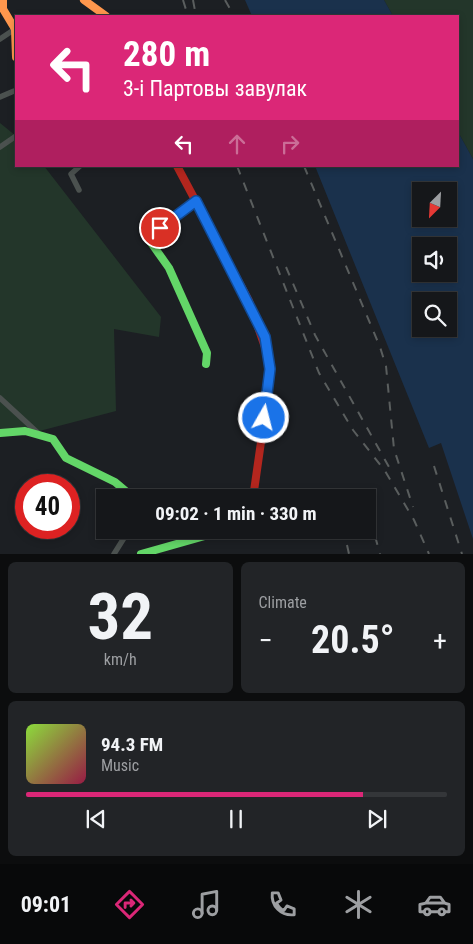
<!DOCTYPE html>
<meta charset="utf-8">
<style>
body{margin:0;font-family:"Roboto Condensed",sans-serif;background:#222427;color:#f1f3f6;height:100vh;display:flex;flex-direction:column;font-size:19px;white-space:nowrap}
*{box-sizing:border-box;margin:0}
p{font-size:16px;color:#9d9fa2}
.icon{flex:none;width:28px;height:28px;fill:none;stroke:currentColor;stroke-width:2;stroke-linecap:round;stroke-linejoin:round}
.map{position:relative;height:554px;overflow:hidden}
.drawer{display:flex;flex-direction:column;gap:8px;padding:8px;background:#0c0d0e;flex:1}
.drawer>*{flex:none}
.banner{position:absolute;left:15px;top:15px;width:444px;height:152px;border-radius:0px;box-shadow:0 2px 8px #0003,0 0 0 1px #343639;background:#db2777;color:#fff;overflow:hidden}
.needle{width:32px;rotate:204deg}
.fabs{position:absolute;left:412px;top:182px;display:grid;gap:10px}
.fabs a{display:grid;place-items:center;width:45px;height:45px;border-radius:0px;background:#15171a;box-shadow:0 2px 8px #0003,0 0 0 1px #343639;font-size:25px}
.speed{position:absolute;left:15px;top:474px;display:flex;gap:10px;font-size:25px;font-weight:700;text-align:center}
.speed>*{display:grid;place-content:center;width:65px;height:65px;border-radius:50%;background:#15171a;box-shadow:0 2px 8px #0003,0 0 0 1px #343639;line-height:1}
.speed .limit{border:8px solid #d22;background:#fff;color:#111}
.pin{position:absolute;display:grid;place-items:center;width:42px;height:42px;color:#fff;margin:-21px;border:2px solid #fff;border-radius:50%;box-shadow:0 1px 5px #0007}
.me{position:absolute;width:55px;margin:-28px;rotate:8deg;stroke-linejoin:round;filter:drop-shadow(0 0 4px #0008)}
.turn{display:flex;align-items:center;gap:18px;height:105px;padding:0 25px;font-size:22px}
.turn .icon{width:65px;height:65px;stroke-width:2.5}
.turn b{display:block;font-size:35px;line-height:42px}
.lanes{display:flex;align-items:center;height:48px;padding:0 25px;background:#0003;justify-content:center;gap:25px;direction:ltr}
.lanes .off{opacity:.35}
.big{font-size:38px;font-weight:700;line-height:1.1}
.drawer .tile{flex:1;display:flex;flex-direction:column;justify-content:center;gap:8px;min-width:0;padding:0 18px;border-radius:8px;background:#222427}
.drawer .dial{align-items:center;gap:0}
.dial b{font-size:65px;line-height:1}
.song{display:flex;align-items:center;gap:15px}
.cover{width:60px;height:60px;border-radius:8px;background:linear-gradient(135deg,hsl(90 70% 55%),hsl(340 70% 35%))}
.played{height:5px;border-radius:2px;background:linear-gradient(90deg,#db2777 80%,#343639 80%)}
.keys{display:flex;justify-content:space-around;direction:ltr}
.heat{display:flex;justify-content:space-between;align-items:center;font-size:28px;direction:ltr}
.drawer .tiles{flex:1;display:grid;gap:8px;grid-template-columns:1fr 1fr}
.tile:last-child{grid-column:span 2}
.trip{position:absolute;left:96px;top:489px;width:280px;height:50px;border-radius:0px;background:#15171a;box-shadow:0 2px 8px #0003,0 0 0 1px #343639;font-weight:700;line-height:50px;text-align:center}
.dock{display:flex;height:80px;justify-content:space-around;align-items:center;background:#08090a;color:#9d9fa2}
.dock .icon{width:35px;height:35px}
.dock .current{color:#db2777}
.dock b{font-size:22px;color:#f1f3f6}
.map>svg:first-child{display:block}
.green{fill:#23362a}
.water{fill:#1a314c;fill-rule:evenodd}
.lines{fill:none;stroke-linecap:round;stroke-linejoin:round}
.street{stroke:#4b514f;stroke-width:5.5}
.fast{stroke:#63d668;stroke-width:8}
.slow{stroke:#ff974d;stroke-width:8}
.jam{stroke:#b3261e;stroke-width:8}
.rail{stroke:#5a5e5e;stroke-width:2;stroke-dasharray:9 9;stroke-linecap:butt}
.route-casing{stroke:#114b97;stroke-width:12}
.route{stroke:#1a73e8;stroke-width:9}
</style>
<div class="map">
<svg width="473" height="554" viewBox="0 0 473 554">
<rect width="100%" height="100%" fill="#1c1f23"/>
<!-- green -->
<path class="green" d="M384,0H473V159L458,132V16H393Z
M0,123L16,136V166H44L161,317L159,337L114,329L116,411L28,434L0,437Z"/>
<!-- water -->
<path class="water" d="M245,0H384L393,16H252Z
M458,132L473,159V539L441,443L429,448L315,166H458ZM421,191H449V219H421ZM421,246H449V274H421ZM421,301H449V329H421Z"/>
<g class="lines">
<!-- street -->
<path class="street" d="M0,39L15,29
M0,97L14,91
M0,147L16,136
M79,190L71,174L80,166
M0,398L38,433
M114,554L129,530"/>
<!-- fast -->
<path class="fast" d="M196,201L147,237L169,268L207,353L206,364
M0,433L25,431L53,439L66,458L115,482L134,498
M141,554L226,530"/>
<!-- slow -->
<path class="slow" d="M3,0V9L15,29L16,57
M84,0L106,16"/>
<!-- jam -->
<path class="jam" d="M177,166L249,301L268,356L270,379L253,498"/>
<!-- rail -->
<path class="rail" d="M183,0L188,16
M193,0L196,16
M225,0L234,16
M237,166L319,373L353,430L385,471L414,520L429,554
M304,166L380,347L386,366L394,449L413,507
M286,267L315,335L389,467
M434,466L462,554
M375,536L380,554
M347,545L349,554"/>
</g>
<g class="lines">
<!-- route casing -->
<g class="route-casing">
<path id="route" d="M160,228L196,201L265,337L270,369L264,418"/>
</g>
<!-- route -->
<use href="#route" class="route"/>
</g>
</svg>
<div class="fabs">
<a><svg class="needle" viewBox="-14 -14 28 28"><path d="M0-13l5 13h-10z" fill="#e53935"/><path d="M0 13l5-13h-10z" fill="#9d9fa2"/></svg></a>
<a><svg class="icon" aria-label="sound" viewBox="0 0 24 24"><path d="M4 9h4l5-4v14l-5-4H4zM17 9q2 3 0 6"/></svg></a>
<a><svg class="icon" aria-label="search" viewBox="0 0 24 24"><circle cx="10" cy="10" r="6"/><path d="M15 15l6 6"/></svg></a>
</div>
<div class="speed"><div class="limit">40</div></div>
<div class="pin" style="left:160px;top:228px;background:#d93025"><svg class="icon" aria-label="arrive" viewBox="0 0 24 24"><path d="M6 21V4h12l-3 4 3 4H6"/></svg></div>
<svg class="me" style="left:264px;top:418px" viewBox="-20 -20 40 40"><circle r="17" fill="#1a73e8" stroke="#fff" stroke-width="3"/><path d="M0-11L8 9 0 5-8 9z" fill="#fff"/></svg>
<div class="trip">09:02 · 1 min · 330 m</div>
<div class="banner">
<div class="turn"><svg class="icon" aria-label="left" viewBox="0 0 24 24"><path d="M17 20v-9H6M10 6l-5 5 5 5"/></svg><div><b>280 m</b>3-і Партовы завулак</div></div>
<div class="lanes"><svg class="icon" aria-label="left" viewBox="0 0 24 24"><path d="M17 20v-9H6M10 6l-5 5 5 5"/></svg><svg class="icon off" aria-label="ahead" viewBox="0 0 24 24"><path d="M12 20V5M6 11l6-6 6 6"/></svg><svg class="icon off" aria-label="right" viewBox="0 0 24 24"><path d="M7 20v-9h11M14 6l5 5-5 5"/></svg></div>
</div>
</div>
<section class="drawer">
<div class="tiles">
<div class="tile dial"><b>32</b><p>km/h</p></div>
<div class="tile"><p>Climate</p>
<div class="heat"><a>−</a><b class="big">20.5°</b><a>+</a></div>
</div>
<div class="tile">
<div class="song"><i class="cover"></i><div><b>94.3 FM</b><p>Music</p></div></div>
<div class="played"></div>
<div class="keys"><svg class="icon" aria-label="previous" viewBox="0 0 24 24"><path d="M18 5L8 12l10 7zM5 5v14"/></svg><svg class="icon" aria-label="pause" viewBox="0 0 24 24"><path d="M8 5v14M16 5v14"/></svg><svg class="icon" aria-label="next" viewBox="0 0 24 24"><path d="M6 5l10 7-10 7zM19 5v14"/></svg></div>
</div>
</div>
</section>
<nav class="dock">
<b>09:01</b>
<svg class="icon current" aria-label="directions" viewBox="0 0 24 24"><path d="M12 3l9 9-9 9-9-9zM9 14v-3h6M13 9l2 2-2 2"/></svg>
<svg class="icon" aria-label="music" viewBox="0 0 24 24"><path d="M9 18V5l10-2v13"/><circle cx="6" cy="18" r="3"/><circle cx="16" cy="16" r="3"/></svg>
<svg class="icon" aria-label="phone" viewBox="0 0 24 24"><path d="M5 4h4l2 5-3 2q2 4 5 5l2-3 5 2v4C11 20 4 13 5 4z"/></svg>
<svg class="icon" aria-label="climate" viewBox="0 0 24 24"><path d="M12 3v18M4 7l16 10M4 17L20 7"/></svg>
<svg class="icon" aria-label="car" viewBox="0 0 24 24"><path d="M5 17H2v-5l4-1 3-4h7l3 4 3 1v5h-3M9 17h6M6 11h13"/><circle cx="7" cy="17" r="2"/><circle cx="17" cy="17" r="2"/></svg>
</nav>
